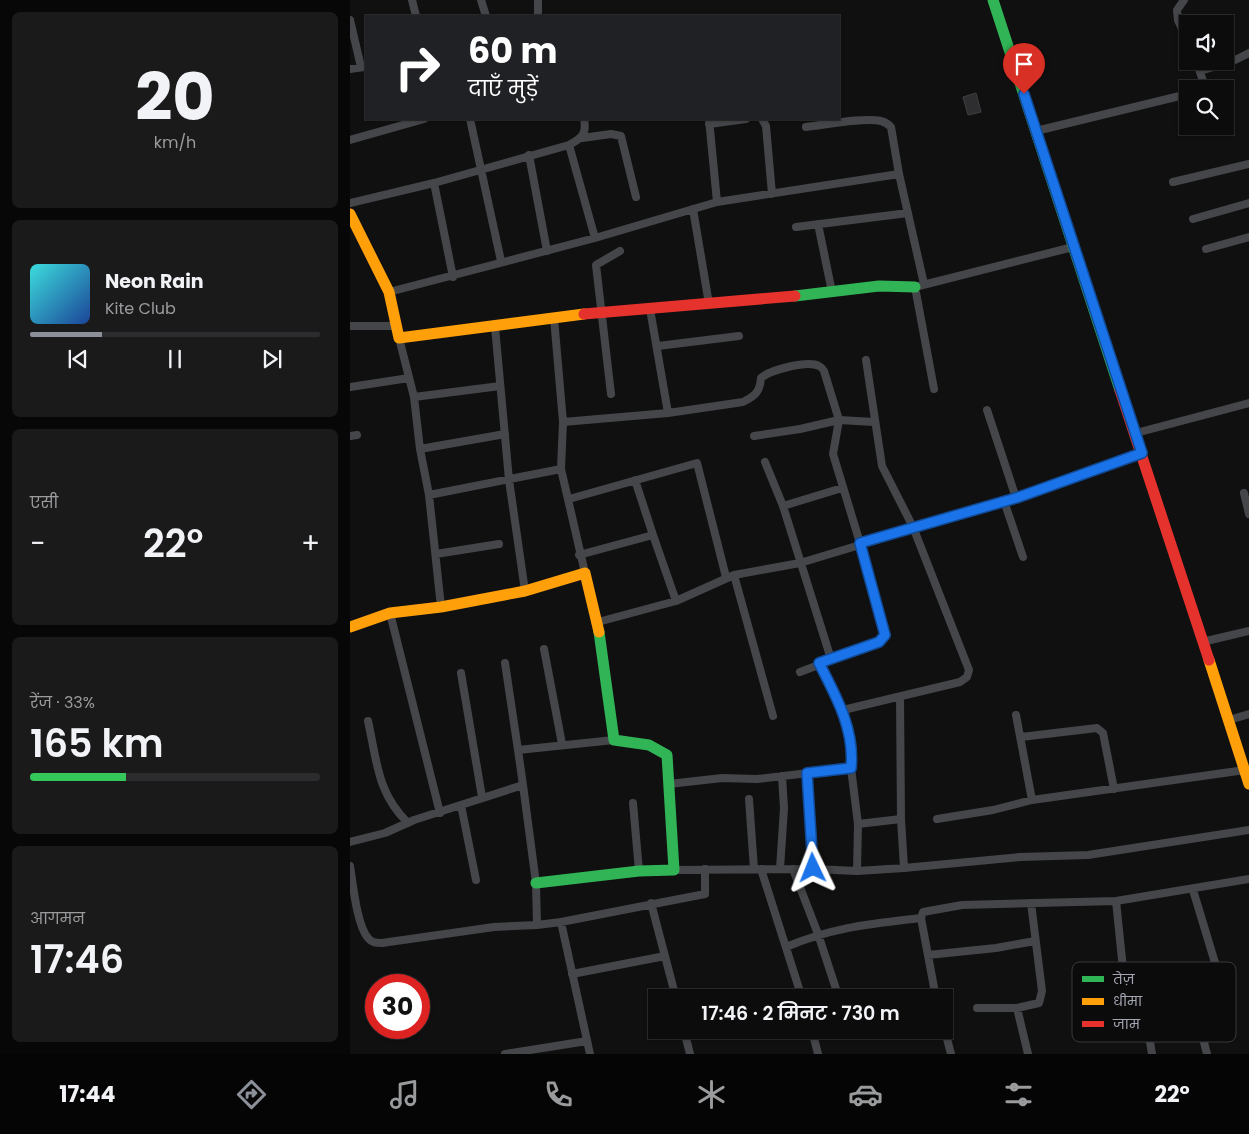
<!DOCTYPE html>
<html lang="hi">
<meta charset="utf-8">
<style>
body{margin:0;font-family:Poppins,"Noto Sans Devanagari",sans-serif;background:#1a1a1b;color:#f1f3f6;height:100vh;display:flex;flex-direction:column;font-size:19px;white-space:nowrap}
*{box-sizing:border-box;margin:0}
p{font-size:16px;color:#9a9b9d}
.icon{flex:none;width:28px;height:28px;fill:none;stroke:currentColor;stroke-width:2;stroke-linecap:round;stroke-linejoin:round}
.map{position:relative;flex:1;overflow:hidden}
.sheet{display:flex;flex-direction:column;gap:12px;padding:12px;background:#070707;width:350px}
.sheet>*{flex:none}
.banner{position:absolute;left:15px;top:15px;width:475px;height:105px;border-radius:0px;box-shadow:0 1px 4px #0004,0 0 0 1px #2c2c2e;background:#202124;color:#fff;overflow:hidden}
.controls{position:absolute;left:829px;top:15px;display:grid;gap:10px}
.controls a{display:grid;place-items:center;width:55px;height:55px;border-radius:0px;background:#0c0c0d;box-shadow:0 1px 4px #0004,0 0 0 1px #2c2c2e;font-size:25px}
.speed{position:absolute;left:15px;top:974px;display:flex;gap:10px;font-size:25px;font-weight:700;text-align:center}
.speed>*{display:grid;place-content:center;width:65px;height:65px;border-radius:50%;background:#0c0c0d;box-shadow:0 1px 4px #0004,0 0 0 1px #2c2c2e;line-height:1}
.speed .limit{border:8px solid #d22;background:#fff;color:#111}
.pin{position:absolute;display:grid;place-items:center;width:42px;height:42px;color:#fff;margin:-51px -21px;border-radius:50% 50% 50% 0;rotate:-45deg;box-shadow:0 0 5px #0007}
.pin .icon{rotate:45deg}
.me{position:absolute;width:55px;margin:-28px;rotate:358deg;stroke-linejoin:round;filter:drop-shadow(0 0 4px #0008)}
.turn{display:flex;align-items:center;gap:18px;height:105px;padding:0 20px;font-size:22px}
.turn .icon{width:65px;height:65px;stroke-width:2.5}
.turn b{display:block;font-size:35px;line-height:42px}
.big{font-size:38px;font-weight:600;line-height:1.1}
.sheet .card{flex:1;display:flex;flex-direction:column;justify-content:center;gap:8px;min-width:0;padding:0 18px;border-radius:8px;background:#1a1a1b}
.sheet .dial{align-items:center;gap:0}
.dial b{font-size:65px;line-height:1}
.song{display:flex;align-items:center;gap:15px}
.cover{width:60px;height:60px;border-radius:8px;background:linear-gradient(135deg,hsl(180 70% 55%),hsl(220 70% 35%))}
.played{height:5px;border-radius:2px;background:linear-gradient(90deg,#8c9099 25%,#2c2c2e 25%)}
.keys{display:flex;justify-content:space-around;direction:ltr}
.heat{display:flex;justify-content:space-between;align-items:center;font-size:28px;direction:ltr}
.charge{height:8px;border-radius:4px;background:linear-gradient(90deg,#34c759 33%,#2c2c2e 0)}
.trip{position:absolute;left:298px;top:989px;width:305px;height:50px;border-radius:0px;background:#0c0c0d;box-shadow:0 1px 4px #0004,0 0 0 1px #2c2c2e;font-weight:600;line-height:50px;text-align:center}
.tabs{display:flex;height:80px;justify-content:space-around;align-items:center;background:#050505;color:#9a9b9d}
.tabs .icon{width:35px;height:35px}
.tabs .selected{color:#8c9099}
.tabs b{font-size:22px;color:#f1f3f6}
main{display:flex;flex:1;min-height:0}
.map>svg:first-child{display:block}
.building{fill:#2e2e30;stroke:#404044}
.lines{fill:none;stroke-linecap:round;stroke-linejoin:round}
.street{stroke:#454649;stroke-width:8}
.fast{stroke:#30b455;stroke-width:11}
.slow{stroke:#ff9f0a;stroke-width:11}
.jam{stroke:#e5322d;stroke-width:11}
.route-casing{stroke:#114b97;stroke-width:12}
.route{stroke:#1a73e8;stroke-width:9}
.key{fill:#0b0b0c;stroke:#39393d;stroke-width:1}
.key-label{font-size:14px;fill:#a3a5b0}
</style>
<main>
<section class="sheet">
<div class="card dial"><b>20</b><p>km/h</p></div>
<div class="card">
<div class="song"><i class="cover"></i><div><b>Neon Rain</b><p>Kite Club</p></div></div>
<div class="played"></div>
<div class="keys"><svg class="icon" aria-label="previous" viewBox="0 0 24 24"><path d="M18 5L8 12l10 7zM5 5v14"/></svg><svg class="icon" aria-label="pause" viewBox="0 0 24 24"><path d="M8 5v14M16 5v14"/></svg><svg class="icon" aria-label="next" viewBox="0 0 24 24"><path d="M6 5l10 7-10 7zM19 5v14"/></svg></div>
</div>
<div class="card"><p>एसी</p>
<div class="heat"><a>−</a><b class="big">22°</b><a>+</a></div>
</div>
<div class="card"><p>रेंज · 33%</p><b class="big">165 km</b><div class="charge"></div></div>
<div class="card"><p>आगमन</p><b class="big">17:46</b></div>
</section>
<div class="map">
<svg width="899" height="1054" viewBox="0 0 899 1054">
<rect width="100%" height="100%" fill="#101011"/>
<!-- building -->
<path class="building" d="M626,93L631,112L618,115L613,97Z"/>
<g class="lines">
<!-- street -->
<path class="street" d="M62,0L66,16
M131,0L136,16
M834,0L827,10L828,20L838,42
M188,16V0
M0,20L11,67
M846,61L856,89
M0,69L14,67
M850,71L883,61L899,53
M120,119L151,261
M359,119L367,202
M412,119L416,126L422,194
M359,124L396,119
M456,127C475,125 514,117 531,121C535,122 538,124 541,127L549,174
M686,131L838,94
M232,138L261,134L271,136L286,197
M0,140L74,119
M219,145L245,238
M179,155L197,251
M823,182L899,164
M84,183L103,277
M0,203L84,183L219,145C232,138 237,134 234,119
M343,209L359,304
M843,219L899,203
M468,224L482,292
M446,227L558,213
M856,249L899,237
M39,292L245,238L367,202L549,174L574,284
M300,309L318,413
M204,318L213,422
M0,326H45
M145,327L159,480L175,591
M49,338L64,397L70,449L79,495L91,607
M308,346L389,336
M0,387L59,378
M584,389L565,287L723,247
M261,394L246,265L270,251
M64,397L150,386
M637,410L666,498
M786,433L899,403
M0,436L7,435
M404,436L450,429L489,420L483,454L510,543L535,635L529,642L450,672
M70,449L155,434
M415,462L433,506L481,659
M211,469L213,422L318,413L393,402C405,396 410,392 411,378C420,370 457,360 469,366C471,367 473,369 474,371L489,420L524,422
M894,493L899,514
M79,495L211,469L235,573
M219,499L347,463L376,577
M654,501L673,557
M433,506L492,488
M303,535L326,601
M86,554L149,544
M229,555L303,535L285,480
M384,575L423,716
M40,613L90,813
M248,622L326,601L384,575L450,563L666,498L792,453
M852,642L899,631
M194,649L212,744
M155,663L168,750
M111,673L132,797
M493,710L610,682L617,677L619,670L563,527L532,466L516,360
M666,715L682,800
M879,720L899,714
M18,721C27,761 27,793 58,823
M671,737L747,728L753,733L764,789
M501,768L508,824L507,871
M457,773L463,869
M319,784L372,778L407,779L501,768C505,730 486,696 469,663
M173,785L186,883L187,925
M399,799L404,869
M283,803L289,871
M111,805L126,880
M587,819L643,810L682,800L895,770
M508,824L551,819
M0,842L35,833L64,820L173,785L168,750L264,740
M0,866C3,884 7,926 18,938C22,943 26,943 32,943L144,927L187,925L211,922L355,894V869
M554,868L670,857L738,855L899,830
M411,869L452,998
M430,869L434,808L432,776
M443,869L468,934L489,998
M324,870L463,869L507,871L554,868L551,819L550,697
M843,890L866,966
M766,901L899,879
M301,903L326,998
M211,922L240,1054
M436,947C484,927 520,924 571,918
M578,955L646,948L685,941
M222,974L315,956
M586,998L571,918L573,912L612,905L766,901L779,1027L784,1032L799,1036
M627,1008H667L689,1003L692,991L681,903
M667,1008L678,1054
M594,1027L601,1054
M334,1030L340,1054
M462,1030L468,1054
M155,1054L237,1041
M802,1054L799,1036L848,1019L857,1054"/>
<!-- fast -->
<path class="fast" d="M643,0L770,390
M445,296L529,286L565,287
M186,883L289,871L324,870L317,755L299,745L264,740L249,632"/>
<!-- slow -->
<path class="slow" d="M0,214L39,292L49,338L234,314
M0,627L40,613L91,607L175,591L235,573L249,632
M859,660L899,784"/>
<!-- jam -->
<path class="jam" d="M234,314L445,296
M770,390L859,660"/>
</g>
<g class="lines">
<!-- route casing -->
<g class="route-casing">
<path id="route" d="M463,868L457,773L501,768C505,730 486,696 469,663L529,642L535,635L510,543L666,498L792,453L674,94"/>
</g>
<!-- route -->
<use href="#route" class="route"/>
</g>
<!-- legend -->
<rect x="722" y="962" width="164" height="80" rx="8" class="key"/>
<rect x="732" y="976" width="22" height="6" fill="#30b455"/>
<rect x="732" y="998" width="22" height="7" fill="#ff9f0a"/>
<rect x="732" y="1021" width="22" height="6" fill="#e5322d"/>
<g class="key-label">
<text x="763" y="984">तेज़</text>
<text x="763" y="1006">धीमा</text>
<text x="763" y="1029">जाम</text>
</g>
</svg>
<div class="controls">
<a><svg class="icon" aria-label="sound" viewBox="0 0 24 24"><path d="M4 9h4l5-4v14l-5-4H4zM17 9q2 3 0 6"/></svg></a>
<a><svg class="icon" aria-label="search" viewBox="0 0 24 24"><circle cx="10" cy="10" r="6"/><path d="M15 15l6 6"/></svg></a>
</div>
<div class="speed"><div class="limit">30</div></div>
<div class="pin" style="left:674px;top:94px;background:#d93025"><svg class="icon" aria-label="arrive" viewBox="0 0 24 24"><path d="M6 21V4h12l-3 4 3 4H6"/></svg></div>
<svg class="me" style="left:463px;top:868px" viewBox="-20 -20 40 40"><path d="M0-17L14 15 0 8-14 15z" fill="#1a73e8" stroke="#fff" stroke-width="4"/></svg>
<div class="trip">17:46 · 2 मिनट · 730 m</div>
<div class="banner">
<div class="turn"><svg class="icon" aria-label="right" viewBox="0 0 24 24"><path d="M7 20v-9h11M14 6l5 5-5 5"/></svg><div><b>60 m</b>दाएँ मुड़ें</div></div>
</div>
</div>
</main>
<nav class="tabs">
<b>17:44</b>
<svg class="icon selected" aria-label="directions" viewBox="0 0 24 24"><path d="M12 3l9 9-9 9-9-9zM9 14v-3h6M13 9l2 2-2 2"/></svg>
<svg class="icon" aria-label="music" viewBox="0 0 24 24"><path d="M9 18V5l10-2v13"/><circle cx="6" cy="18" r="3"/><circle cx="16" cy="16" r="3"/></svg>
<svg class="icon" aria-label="phone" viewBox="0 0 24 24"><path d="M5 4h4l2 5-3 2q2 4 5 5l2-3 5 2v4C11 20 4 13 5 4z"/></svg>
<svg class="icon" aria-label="climate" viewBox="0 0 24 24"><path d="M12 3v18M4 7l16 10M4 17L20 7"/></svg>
<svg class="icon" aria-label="car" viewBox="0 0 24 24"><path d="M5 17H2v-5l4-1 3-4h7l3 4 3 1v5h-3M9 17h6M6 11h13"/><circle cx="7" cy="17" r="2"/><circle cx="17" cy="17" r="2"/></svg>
<svg class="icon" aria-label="filters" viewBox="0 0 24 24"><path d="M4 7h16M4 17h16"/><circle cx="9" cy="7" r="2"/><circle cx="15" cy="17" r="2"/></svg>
<b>22°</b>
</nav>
